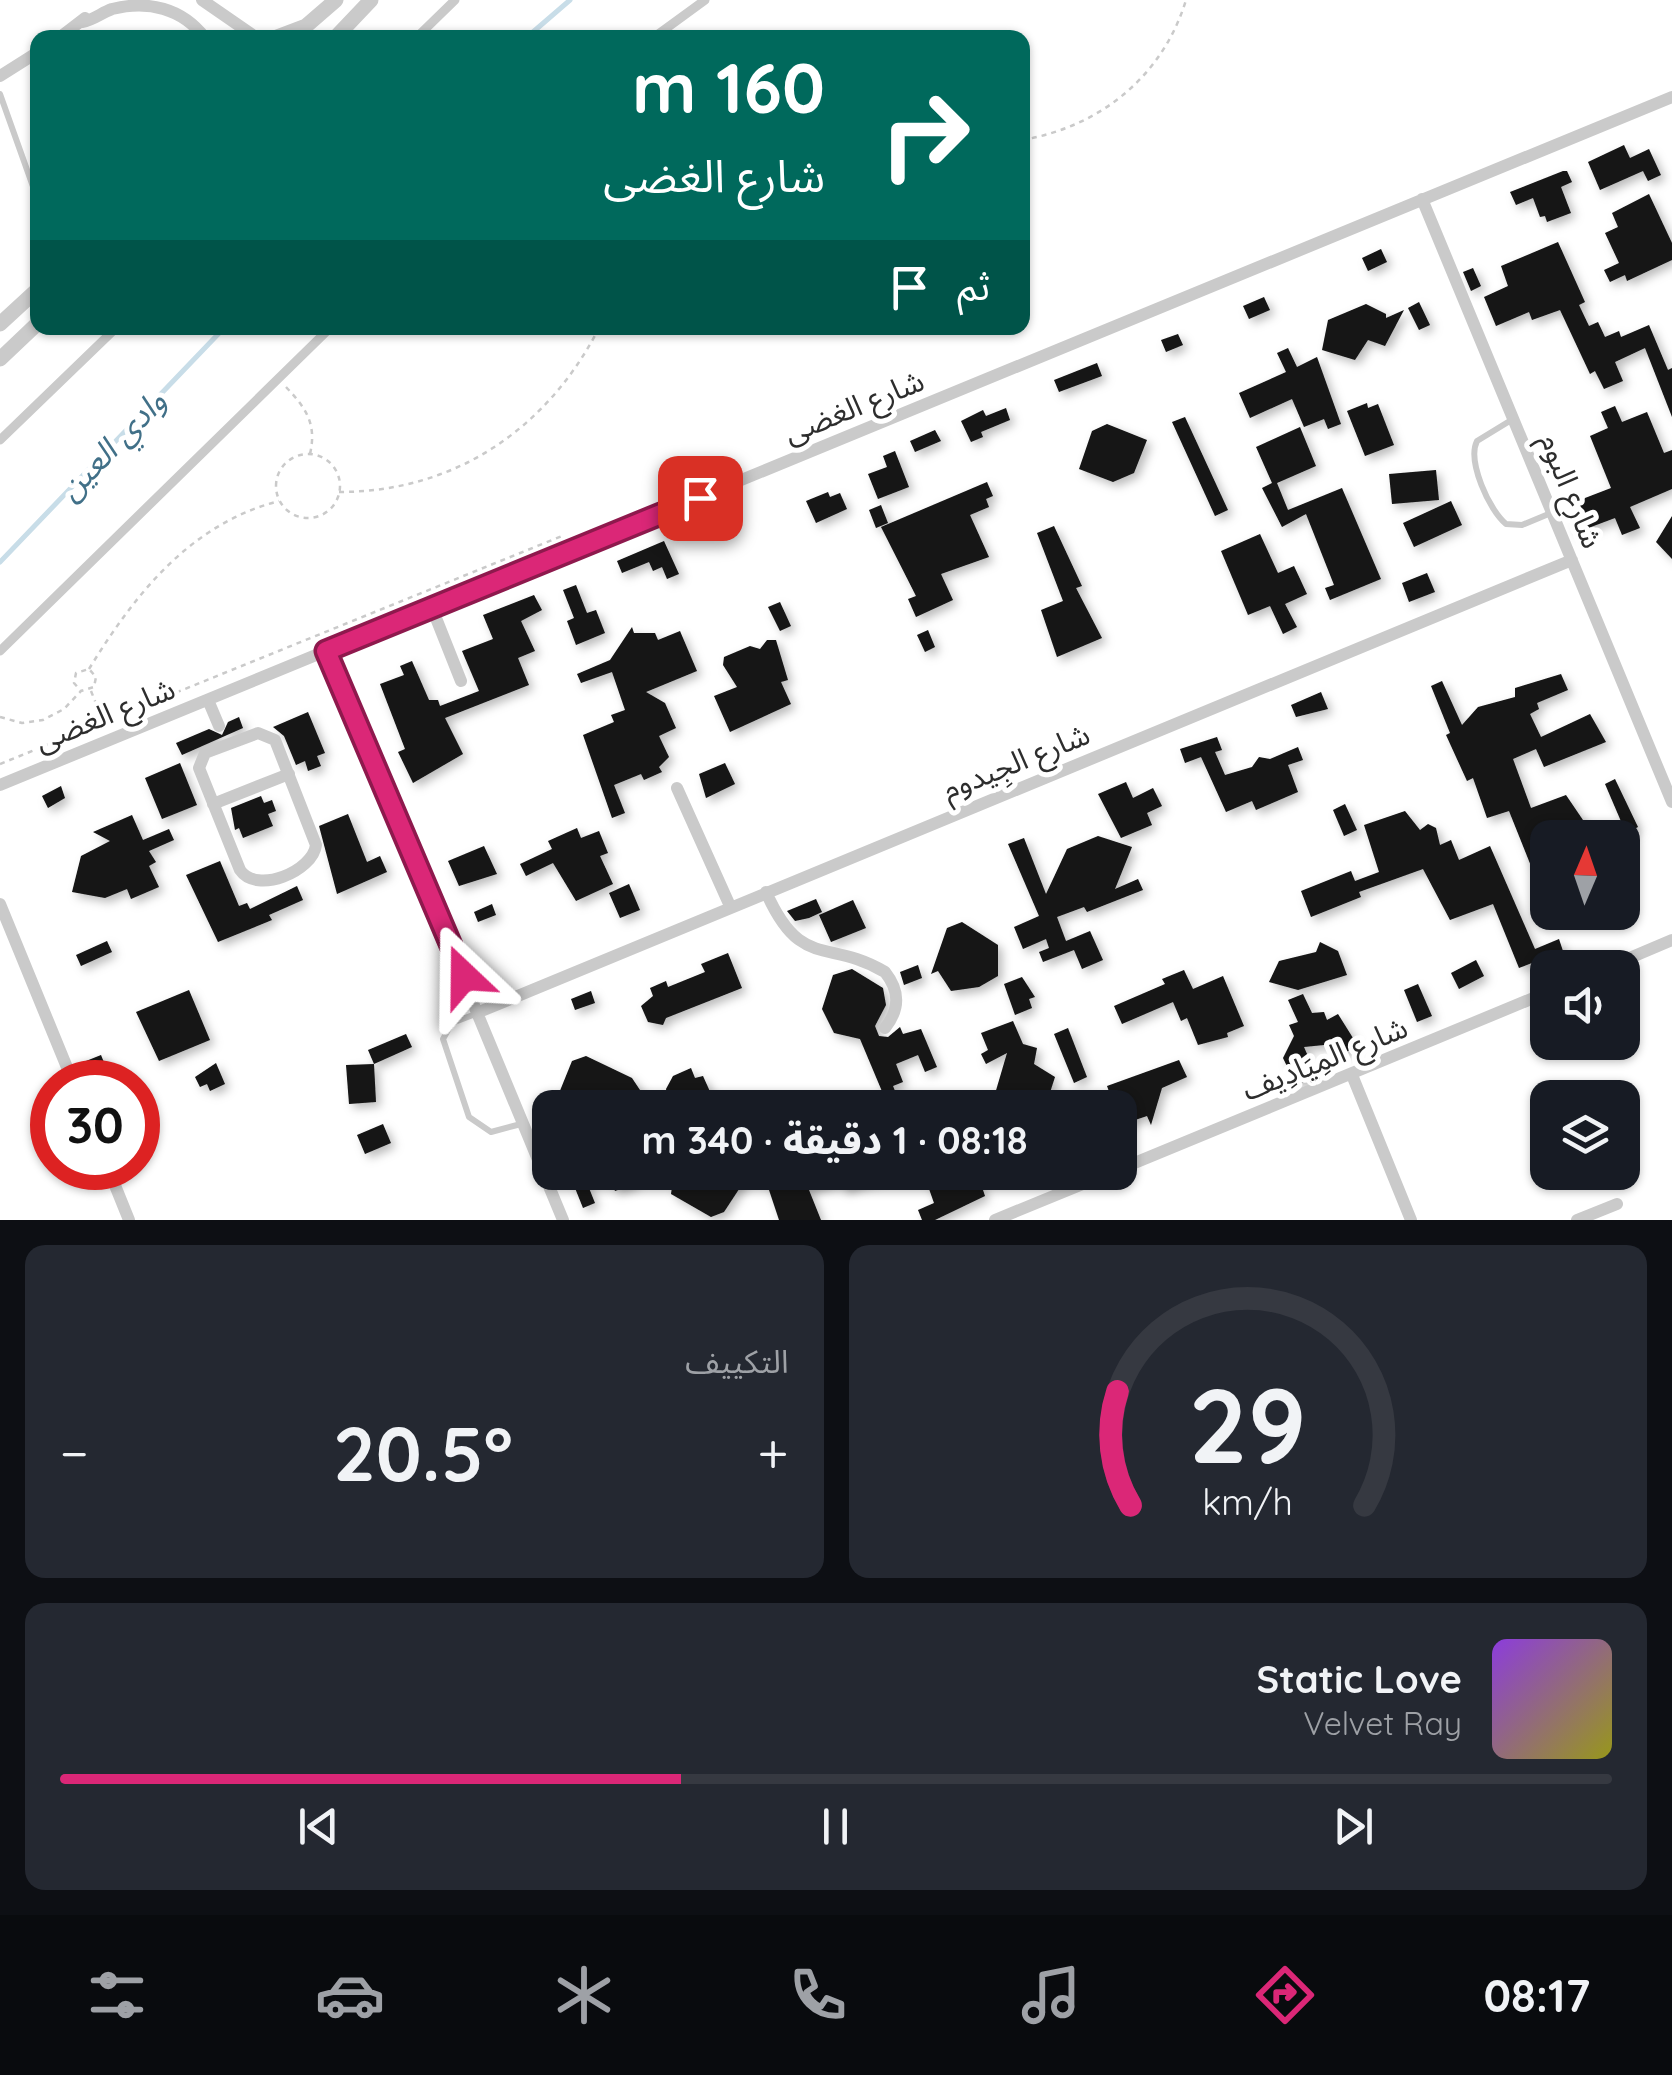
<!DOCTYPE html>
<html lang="ar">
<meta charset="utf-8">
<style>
body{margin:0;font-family:Quicksand,"Noto Sans Arabic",sans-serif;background:#242831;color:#f1f3f6;direction:rtl;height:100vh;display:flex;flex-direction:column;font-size:38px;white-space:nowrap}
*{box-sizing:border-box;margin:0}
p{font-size:32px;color:#9ea1a6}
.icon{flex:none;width:55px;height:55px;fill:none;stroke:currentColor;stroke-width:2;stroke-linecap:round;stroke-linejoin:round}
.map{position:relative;height:1220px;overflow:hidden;direction:ltr}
.sheet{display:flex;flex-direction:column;gap:25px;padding:25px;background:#0d0f14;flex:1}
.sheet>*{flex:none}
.hud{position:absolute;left:30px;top:30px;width:1000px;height:305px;border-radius:20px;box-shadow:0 2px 8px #0004;direction:rtl;background:#00695c;color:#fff;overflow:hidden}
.needle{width:65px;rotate:2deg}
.tools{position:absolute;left:1530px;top:820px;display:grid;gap:20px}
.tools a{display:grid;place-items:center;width:110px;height:110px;border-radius:20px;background:#171b24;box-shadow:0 2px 8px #0004;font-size:50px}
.speed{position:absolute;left:30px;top:1060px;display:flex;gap:20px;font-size:50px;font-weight:700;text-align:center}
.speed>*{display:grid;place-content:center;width:130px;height:130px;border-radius:50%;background:#171b24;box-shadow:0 2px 8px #0004;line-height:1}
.speed .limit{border:15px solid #d22;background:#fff;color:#111}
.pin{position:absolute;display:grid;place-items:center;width:85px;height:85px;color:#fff;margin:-42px;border-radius:20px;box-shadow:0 5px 15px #0006}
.me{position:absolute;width:110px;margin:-55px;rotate:337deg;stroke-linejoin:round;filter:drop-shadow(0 0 8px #0008)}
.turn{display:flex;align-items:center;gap:35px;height:210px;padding:0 40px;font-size:45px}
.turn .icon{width:130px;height:130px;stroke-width:2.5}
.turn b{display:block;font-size:70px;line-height:85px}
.then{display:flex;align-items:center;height:95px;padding:0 40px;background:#0003;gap:20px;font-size:38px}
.big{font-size:75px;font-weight:800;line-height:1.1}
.sheet .card{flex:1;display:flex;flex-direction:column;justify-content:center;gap:15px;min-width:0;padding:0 35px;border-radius:20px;background:#242831}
.sheet .dial{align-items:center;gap:0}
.dial svg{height:260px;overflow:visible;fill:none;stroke:#363941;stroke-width:7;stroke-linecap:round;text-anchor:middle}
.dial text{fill:#f1f3f6;stroke:none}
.song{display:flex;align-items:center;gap:30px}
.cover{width:120px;height:120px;border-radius:15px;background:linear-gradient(135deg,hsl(270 70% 55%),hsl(60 70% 35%))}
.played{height:10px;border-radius:5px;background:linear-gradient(90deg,#db2777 40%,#363941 40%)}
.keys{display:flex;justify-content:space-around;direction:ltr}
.heat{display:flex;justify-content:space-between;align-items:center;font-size:55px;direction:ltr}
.sheet .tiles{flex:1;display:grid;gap:25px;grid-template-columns:1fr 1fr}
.card:last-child{grid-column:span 2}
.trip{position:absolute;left:532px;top:1090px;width:605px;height:100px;border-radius:20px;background:#171b24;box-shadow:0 2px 8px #0004;font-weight:800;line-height:100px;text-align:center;direction:rtl}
.tab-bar{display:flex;height:160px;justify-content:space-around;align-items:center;background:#090b0e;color:#9ea1a6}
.tab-bar .icon{width:70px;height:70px}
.tab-bar .current{color:#db2777}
.tab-bar b{font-size:45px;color:#f1f3f6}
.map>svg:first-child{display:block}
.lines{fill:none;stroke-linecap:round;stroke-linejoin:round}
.stream{stroke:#c8dde8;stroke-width:5}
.building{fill:#141414;filter:url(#shadow)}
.path{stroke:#cacaca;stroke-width:2.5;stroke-dasharray:5 5;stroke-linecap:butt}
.service{stroke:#cacaca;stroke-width:6}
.pedestrian{stroke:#cacaca;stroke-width:9}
.minor{stroke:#cacaca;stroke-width:12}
.tertiary{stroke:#cacaca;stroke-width:15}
.route-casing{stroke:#8e194d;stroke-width:25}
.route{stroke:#db2777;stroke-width:18}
.labels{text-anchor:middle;stroke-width:10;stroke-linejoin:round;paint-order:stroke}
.street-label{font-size:30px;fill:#2d2d2d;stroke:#fff}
.water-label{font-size:32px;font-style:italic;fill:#417088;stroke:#fff}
</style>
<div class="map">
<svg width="1672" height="1220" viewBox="0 0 1672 1220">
<defs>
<filter id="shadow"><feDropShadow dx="4.5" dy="4.5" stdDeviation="5" flood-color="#0004"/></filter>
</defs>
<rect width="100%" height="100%" fill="#fff"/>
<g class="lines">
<!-- stream -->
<path class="stream" d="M526,38L570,0
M0,562L224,328"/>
</g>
<!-- building -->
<path class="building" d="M1624,145L1630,158L1649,149L1661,175L1648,181L1643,171L1600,190L1588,162Z
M1563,171H1567L1572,182L1561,187L1571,213L1547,222L1545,216L1540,217L1533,198L1516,205L1510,192Z
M1649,194L1672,243V260L1627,281L1625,275L1610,282L1604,270L1619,263L1605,233L1618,227L1612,213Z
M1558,242L1585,302L1579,305L1589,326L1598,322L1605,337L1619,331L1621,337L1649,325L1668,370L1672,368V417L1645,348L1615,362L1623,381L1604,389L1595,371L1590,374L1560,310L1532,320L1529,312L1496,326L1484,297L1508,286L1501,266Z
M1381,249L1387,262L1368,271L1362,258Z
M1473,268L1481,286L1471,291L1463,272Z
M1264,297L1270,310L1249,319L1243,306Z
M1419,302L1430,325L1419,330L1408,308Z
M1366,304L1386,314V318L1404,310L1385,346L1368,340L1355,360L1322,350L1328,320Z
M1178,334L1183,345L1166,352L1161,340Z
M1288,348L1297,367L1317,357L1341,424L1328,429L1324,419L1304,427L1292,399L1250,418L1239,393L1286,372L1277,353Z
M1097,363L1102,376L1059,392L1054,380Z
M1367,403L1368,408L1378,404L1394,445L1365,456L1347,411Z
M1615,406L1622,422L1647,412L1664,453L1672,450V489L1630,507L1640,528L1622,535L1615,518L1575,533L1570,519L1584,514L1580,505L1585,498L1611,488L1590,436L1608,428L1601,412Z
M1006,408L1010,420L981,432L983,437L971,442L961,421L983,410L986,416Z
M1185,417L1228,510L1215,516L1172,422Z
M1107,424L1147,440L1134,473L1113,482L1079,469L1092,431Z
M1300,427L1316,466L1277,483L1288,510L1342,488L1381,579L1330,600L1325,588L1334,585L1306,514L1282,527L1262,488L1272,483L1256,447Z
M935,430L941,441L915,452L910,441Z
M895,451L909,487L878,499L868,474L887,467L883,456Z
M1436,470L1439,500L1392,504L1389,474Z
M987,482L993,496L986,499L989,507L970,515L989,557L941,574L953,600L916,617L908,599L916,596L881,527Z
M828,492L830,497L840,493L847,509L816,523L806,501Z
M1451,501L1462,525L1414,547L1403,523Z
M881,505L888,523L876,528L869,510Z
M1672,516V559L1656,542Z
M1054,526L1082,586L1076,588L1102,638L1057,657L1041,610L1063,601L1037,533Z
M1260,534L1278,573L1294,566L1307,594L1285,604L1297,627L1283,634L1270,606L1248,615L1221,551Z
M664,541L679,574L667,579L662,567L653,571L649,562L622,573L617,561Z
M1427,573L1435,592L1409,602L1402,583Z
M576,585L587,613L596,610L605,633L576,645L567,621L574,618L563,590Z
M534,595L542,610L521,621L535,651L518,658L529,685L445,718L463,754L413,783L398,752L405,749L380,684L404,675L400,666L412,661L429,700H438L440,706L479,691L462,651L493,639L483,615Z
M780,602L791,626L780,631L768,607Z
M632,627L634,633H655L658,640L680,631L697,671L646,692L665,703L676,728L659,736L669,757L659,767L662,772L644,780L641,774L614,785L625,813L612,818L583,735L614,722L611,715L625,710L612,672L581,683L577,674L610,660Z
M928,630L935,647L925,652L917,635Z
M767,640H776L788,680L781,682L791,704L730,732L714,696L737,687L723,665L724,657L750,646L760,649Z
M1561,674L1568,690L1537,703L1539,709L1530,714L1541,737L1590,714L1606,742L1544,767L1536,749L1513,759L1531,808L1566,795L1585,823L1579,826L1584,838H1548V859L1531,866L1509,811L1487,818L1473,778L1467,781L1446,735L1450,733L1431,686L1442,681L1462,725L1478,707L1515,697V688Z
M1321,692L1328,709L1296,717L1291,705Z
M308,712L325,753L317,756L321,766L308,771L305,761L296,765L284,736L273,727Z
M239,717L243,728L182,755L176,743L209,729L222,735L228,722Z
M1217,737L1222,750L1215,752L1225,775L1252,767L1259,757L1270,759L1298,747L1303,760L1288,765L1298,792L1256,810L1252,801L1226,812L1201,757L1185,763L1180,749Z
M180,763L197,805L162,819L145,778Z
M725,763L735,784L706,798L699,774Z
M1615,779L1638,827L1626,833L1605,784Z
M1126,782L1133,798L1153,788L1162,806L1147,813L1152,825L1121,838L1098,794Z
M61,786L65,798L48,808L42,796Z
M261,796L264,803L272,800L276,811L268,814L273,826L243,838L239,828L235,830L231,808Z
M1345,804L1357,830L1344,836L1333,810Z
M1405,811L1420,830L1428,824L1436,828L1440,845L1451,840L1459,860L1490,846L1535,949L1559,939L1563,951L1519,968L1493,904L1450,920L1423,869L1359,892L1361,897L1311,917L1301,891L1351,871L1355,881L1379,872L1364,825Z
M348,814L367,862L380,856L387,872L337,894L319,826Z
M132,815L143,840L169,829L174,840L149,851L156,862L149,866L159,887L131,899L127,889L105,898L72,892L81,856L110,841L93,832Z
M577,828L581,838L599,831L608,853L600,856L613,884L576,901L553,863L526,876L520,864L552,849L548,841Z
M1098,836L1132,847L1115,889L1138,879L1143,890L1087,912L1084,907L1057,917L1066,941L1090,931L1103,960L1082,969L1074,950L1043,962L1039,952L1049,948L1046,939L1023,949L1014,927L1039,916L1008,844L1024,838L1046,894L1067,849Z
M484,846L497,874L459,886L448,861Z
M220,861L239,906L247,903L250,909L297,886L303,900L269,915L272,920L218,942L186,875Z
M629,884L640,910L620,918L609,893Z
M816,899L822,912L809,918L795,921L787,911Z
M853,900L866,928L831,942L819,915Z
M492,904L496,915L478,922L474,912Z
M962,922L998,945V976L979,987L951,991L938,971L931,974L947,928Z
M107,941L112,952L81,966L76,955Z
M1320,942L1338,951L1347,975L1298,990L1269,982L1279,961L1316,952Z
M728,953L742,988L666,1018L663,1025L648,1022L641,1006L653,996L650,988L666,981L668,987L705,972L701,964Z
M1476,960L1484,976L1459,989L1451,973Z
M918,965L922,978L904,985L900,972Z
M852,969L883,988L886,1005L875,1026L879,1036L888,1037L900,1027L903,1034L921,1029L937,1067L925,1072L918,1055L896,1064L903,1082L893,1086L902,1108H889L860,1039L834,1033L822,1009L833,975Z
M1184,970L1193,989L1223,976L1244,1026L1227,1033L1228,1037L1198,1045L1187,1018L1181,1021L1173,1002L1122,1024L1114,1006L1165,984L1162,979Z
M1022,977L1035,997L1029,999L1032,1008L1015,1015L1004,984Z
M1418,984L1432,1016L1417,1022L1404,990Z
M189,990L210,1040L159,1061L136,1012Z
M591,991L595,1003L575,1010L571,999Z
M1303,994L1312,1013L1324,1012L1327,1020L1338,1014L1358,1046L1340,1055L1334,1044L1304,1047L1317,1077L1296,1085L1283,1058L1294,1036L1289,1025L1298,1022L1288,1000Z
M1013,1021L1023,1044L1037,1048L1034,1064L1055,1077L1045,1108L992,1104L1007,1053L986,1064L981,1054L988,1050L981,1033Z
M1068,1028L1087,1077L1074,1083L1054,1034Z
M406,1034L412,1047L374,1064L368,1050Z
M101,1055L112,1082H96L86,1061Z
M586,1056L632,1078L642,1093L622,1108H553L572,1061Z
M1179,1060L1187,1077L1162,1088L1151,1125L1147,1116L1120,1125V1108H1115L1107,1086Z
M216,1063L225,1084L210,1091L207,1084L200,1087L195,1077Z
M374,1064L376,1102L349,1104L346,1065Z
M691,1068L695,1078L703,1076L716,1105L670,1108L666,1089L673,1076Z
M383,1124L391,1143L365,1154L357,1135Z
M631,1172L635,1184L615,1191L610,1178Z
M674,1172H724L745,1180L724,1212L711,1217L671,1194Z
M763,1172H888V1173L844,1190L839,1179L809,1190L821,1220H779Z
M923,1172H952L954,1178L969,1172L974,1184L980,1181L985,1196L935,1220H922L918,1210L934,1203Z
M583,1173L595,1203L583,1208L571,1178Z"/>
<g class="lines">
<!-- path -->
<path class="path" d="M1022,140C1100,127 1163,76 1186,0
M286,387C306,408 317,424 310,454
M276 486a32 32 0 1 1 64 0a32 32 0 1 1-64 0Z
M339,492C455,492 547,429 599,328
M89,669C135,594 190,524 279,501
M91,691L103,721
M0,717L22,723L43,720L64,709L81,691L94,687L96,677L89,669L76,673L74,683L81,691
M0,764L562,536"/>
<!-- service -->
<path class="service" d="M0,94L36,195
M1513,419L1477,441C1467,461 1489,510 1506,524L1522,525L1551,513
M478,1013L452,1023L443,1039L469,1117L491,1132L521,1124"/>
<!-- pedestrian -->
<path class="pedestrian" d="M416,38L455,0
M653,38L705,0
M0,440L116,328
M0,651L330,328"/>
<!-- minor -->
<path class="minor" d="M202,0L257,38
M82,22C94,20 101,13 112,9C148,0 182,8 205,38
M59,38L85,18
M0,76L38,52
M1422,199L1672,802
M432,608L461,681
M327,651L563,1220
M208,700L219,726
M258,733L275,740L316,845C313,871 257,895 240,870L199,768L205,753Z
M0,785L1672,97
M677,788L730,906
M213,804L289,774
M766,892C801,971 828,938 885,972C900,991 900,1009 885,1028
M0,904L73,1082
M1606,968L1672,940
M479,1012L1572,560
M1352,1075L1411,1220
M108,1168L129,1220
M1120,1169L1548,992
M995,1220L1112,1172
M1577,1220L1617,1204"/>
<!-- tertiary -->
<path class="tertiary" d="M277,37L306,26L336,0
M335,38L371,0
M0,324L38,289
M0,359L38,323"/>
</g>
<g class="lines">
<!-- route casing -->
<g class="route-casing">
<path id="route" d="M464,976L326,651L700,498"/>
</g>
<!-- route -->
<use href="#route" class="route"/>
</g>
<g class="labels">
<!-- street labels -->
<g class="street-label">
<text transform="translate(854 407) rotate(-22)" y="10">شارع الغضى</text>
<text transform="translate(1571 491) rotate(68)" y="10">شارع البوم</text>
<text transform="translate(105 715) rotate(-22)" y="10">شارع الغضى</text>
<text transform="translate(1016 762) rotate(-22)" y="10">شارع الجِيدوم</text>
<text transform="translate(1325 1059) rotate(-22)" y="10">شارع المِيَادِيف</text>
</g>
<!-- water labels -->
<g class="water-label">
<text transform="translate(112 445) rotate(-46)" y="11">وادي العين</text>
</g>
</g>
</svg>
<div class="tools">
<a><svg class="needle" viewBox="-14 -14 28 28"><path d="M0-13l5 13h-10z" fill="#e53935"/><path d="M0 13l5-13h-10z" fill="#9ea1a6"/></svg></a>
<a><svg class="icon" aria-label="sound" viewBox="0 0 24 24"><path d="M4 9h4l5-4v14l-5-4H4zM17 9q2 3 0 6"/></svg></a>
<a><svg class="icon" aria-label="layers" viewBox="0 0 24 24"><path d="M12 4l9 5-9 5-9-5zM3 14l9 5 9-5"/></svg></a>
</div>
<div class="speed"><div class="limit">30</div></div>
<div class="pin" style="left:700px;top:498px;background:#d93025"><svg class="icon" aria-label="arrive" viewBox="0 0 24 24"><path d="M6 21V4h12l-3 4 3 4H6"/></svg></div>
<svg class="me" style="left:464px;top:976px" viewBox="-20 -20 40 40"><path d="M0-17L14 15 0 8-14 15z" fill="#db2777" stroke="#fff" stroke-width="4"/></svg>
<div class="trip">08:18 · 1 دقيقة · 340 m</div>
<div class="hud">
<div class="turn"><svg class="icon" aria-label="right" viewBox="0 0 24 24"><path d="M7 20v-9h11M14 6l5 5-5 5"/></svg><div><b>160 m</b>شارع الغضى</div></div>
<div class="then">ثم<svg class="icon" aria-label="arrive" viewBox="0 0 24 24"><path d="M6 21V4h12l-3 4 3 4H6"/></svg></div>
</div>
</div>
<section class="sheet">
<div class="tiles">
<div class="card dial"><svg viewBox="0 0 100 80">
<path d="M14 69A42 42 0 1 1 86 69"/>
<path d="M14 69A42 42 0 0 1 10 34" stroke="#db2777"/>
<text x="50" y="56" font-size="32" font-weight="700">29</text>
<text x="50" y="72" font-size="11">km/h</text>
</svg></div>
<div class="card"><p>التكييف</p>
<div class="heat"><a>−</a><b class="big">20.5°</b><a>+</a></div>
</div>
<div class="card">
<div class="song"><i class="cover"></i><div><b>Static Love</b><p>Velvet Ray</p></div></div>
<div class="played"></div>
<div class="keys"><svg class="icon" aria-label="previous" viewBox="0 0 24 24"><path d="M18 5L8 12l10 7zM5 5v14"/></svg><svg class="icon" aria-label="pause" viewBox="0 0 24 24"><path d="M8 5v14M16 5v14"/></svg><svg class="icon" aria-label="next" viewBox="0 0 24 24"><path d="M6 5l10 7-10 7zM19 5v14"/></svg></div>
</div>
</div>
</section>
<nav class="tab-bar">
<b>08:17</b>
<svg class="icon current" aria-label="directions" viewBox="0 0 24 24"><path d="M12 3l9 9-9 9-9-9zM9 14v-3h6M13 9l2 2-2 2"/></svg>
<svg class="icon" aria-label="music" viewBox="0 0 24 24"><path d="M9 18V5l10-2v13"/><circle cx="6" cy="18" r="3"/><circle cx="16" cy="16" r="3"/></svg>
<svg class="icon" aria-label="phone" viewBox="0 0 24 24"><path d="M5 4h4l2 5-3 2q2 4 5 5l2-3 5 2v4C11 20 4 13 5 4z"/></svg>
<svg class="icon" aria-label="climate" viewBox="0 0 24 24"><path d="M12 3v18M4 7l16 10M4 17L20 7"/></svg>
<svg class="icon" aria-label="car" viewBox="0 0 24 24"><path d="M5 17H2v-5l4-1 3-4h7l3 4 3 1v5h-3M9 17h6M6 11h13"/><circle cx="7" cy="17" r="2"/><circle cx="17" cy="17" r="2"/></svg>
<svg class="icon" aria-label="filters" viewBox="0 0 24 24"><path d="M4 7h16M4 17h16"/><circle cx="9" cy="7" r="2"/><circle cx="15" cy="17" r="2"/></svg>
</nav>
